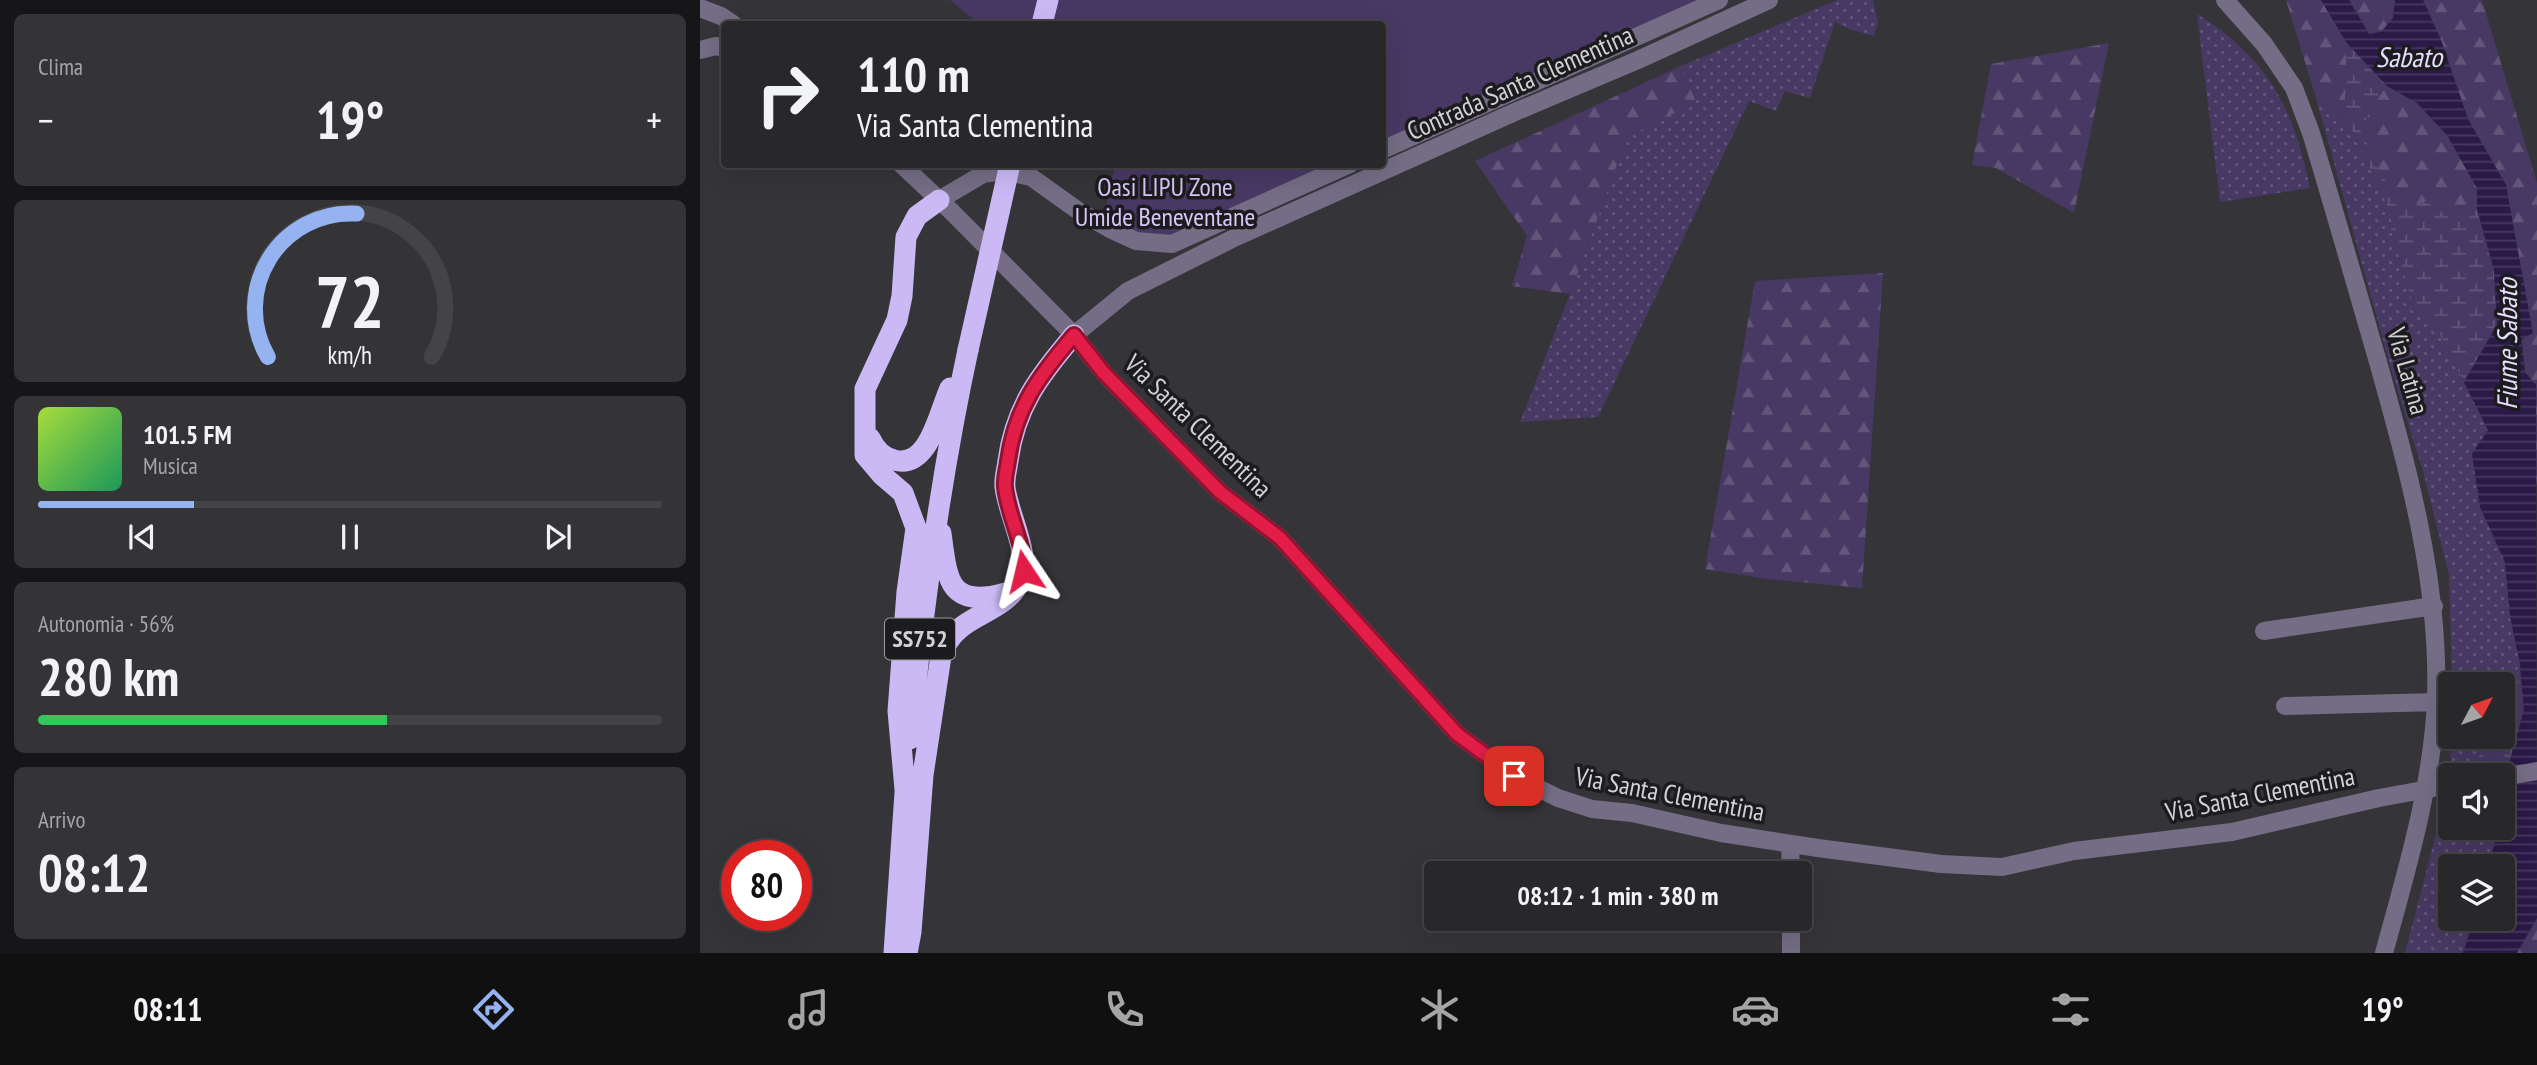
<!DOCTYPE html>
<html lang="it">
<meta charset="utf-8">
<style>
body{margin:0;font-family:"PT Sans Narrow",sans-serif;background:#343336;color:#f1f3f6;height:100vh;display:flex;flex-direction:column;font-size:26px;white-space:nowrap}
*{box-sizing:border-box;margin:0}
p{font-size:23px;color:#a5a5a8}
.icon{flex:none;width:38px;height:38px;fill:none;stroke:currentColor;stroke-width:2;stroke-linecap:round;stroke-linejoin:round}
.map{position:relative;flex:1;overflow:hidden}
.side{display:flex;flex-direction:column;gap:14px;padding:14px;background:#161517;width:700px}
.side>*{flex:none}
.banner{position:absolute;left:21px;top:21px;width:665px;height:147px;border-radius:7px;box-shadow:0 7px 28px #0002,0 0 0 2px #444447;background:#28272a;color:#f1f3f6;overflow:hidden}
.needle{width:46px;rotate:49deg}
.buttons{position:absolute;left:1738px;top:672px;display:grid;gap:14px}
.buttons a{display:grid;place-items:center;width:77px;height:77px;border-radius:7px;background:#28272a;box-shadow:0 7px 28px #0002,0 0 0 2px #444447;font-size:35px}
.speed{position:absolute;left:21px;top:840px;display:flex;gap:14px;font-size:35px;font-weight:700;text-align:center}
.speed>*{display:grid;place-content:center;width:91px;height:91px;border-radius:50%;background:#28272a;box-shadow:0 7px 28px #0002,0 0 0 2px #444447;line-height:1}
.speed .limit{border:10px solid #d22;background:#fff;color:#111}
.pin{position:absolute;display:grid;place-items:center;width:60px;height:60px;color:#fff;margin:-30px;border-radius:14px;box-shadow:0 4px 10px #0006}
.me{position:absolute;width:77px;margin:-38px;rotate:350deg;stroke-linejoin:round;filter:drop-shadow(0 0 5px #0008)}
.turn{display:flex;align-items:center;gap:24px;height:147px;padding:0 21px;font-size:32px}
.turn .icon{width:91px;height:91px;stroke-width:2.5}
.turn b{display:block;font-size:49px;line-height:60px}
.big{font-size:52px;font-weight:800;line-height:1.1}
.side .tile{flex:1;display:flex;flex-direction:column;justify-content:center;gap:10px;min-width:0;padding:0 24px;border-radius:10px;background:#343336}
.side .dial{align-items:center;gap:0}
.dial svg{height:182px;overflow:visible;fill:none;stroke:#444447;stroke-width:7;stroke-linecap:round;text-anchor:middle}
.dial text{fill:#f1f3f6;stroke:none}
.song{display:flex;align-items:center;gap:21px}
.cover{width:84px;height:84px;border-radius:10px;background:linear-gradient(135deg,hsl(80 70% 55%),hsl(150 70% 35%))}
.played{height:7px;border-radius:4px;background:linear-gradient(90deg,#95b2f1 25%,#444447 25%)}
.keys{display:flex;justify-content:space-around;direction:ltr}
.heat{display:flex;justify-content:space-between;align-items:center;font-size:38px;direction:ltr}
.charge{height:10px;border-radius:5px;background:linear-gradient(90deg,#34c759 56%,#444447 0)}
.trip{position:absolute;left:724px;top:861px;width:388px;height:70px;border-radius:7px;background:#28272a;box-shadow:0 7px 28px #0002,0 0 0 2px #444447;font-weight:800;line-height:70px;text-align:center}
.tabs{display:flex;height:112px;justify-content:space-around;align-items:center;background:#101011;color:#a5a5a8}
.tabs .icon{width:49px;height:49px}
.tabs .selected{color:#95b2f1}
.tabs b{font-size:32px;color:#f1f3f6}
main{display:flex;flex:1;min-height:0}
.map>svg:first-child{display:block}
.grass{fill:url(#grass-dots)}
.forest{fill:url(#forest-firs)}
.wetland{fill:url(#wetland-marsh)}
.park{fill:#483964}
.water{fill:url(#water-rules)}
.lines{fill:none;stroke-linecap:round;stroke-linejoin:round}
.minor{stroke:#746d85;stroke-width:18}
.highway{stroke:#cbb9f5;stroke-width:21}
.highway-bridge{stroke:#cbb9f5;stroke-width:21}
.route-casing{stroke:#92132f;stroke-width:18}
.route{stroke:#e11d48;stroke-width:12}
.labels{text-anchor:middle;stroke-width:7;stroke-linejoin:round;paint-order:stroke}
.shield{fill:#1c1c1e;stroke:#9b9b9d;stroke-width:2}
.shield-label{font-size:24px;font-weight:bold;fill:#d2d1d4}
.street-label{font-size:26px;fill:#d2d1d4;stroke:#1c1c1e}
.park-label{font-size:26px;fill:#d6c7f8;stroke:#1c1c1e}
.water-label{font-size:28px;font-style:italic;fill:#e5dbfd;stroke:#1c1c1e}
</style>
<main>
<section class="side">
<div class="tile"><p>Clima</p>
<div class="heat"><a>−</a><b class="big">19°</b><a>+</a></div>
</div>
<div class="tile dial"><svg viewBox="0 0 100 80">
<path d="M14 69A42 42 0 1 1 86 69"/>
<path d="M14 69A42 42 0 0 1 53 6" stroke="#95b2f1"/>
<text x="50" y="56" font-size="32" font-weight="700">72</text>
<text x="50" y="72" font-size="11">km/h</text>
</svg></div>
<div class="tile">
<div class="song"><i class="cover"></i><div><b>101.5 FM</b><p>Musica</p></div></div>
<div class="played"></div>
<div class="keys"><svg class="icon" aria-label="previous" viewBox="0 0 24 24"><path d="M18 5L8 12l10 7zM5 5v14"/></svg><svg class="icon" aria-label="pause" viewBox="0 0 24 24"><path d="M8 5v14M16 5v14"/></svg><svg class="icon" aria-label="next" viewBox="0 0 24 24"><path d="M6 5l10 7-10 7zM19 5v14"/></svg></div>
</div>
<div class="tile"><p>Autonomia · 56%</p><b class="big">280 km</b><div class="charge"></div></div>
<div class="tile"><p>Arrivo</p><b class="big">08:12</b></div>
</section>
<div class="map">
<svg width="1837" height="953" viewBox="0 0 1837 953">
<defs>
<pattern id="grass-dots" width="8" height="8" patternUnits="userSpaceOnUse" patternTransform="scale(1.75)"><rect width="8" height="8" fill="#483964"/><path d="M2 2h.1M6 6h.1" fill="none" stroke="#625579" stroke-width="1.8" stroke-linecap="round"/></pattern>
<pattern id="forest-firs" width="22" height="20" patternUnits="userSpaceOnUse" patternTransform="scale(1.75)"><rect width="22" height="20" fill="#483964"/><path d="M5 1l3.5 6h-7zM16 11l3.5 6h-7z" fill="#625579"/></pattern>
<pattern id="wetland-marsh" width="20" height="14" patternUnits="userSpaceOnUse" patternTransform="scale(1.75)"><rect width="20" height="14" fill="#483964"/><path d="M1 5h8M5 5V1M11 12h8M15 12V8" fill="none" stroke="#625579"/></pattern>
<pattern id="water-rules" width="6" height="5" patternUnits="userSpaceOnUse" patternTransform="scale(1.75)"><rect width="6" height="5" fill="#2b1948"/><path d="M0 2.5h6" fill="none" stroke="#493962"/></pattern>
</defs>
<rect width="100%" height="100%" fill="#353438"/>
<!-- grass -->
<path class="grass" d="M1137,0H1173L1178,23L1174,36L1149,29L1135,22L1110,98L1085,91L1076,111L1049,101L898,417L820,422L870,294L927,137L996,102L981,66Z
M1497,14C1568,58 1594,109 1610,188L1520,202Z
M1616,98L1627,103L1651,128L1691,213V230L1715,310L1740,335L1788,430L1773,454L1780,507L1805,562L1810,616L1820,664L1803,701L1802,684H1752L1749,575L1723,471L1692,372Z
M1751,737H1782L1776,774H1750Z
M1750,802V828H1796L1794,845L1789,866H1750V919H1774L1763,953H1705L1744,803Z"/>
<!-- forest -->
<path class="forest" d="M1586,0H1621L1646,42L1647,81L1643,119L1627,103L1616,98Z
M1649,0H1695L1693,18L1681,32L1669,34Z
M1723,0H1782L1837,183V487L1806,185L1768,119L1741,40Z
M1409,43L1374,213L1296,168L1272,165L1291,64Z
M981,66L996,102L927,137L870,294L812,286L827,236L775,161Z
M1687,86L1717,103L1747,135L1777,188V209L1754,221L1726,201L1715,206L1704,205C1689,187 1665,154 1665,130C1665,113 1677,98 1687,86Z
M1183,273L1162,588L1067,579L1005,569L1055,281Z
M1837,918V953H1817Z"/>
<!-- wetland -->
<path class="wetland" d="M1646,42L1687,86C1678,98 1665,113 1665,130C1665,154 1689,187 1704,205L1715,206L1726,201L1753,220L1777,209L1794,270L1797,325L1764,382L1740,335L1715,310L1691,230V213L1651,128L1643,119L1647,81Z
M1820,664L1824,710L1807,769L1776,774L1782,737H1802L1803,701Z"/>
<!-- park -->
<path class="park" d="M250,0H1016L683,148L682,24H279Z
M415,165H646L480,241L444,240L403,218Z"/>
<!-- water -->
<path class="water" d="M1621,0H1649L1669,34L1681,32L1693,18L1695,0H1723L1741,40L1768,119L1806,185L1833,333L1821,340L1825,372L1836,385L1837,918L1817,953H1763L1774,919H1802V866H1789L1794,845L1796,828H1802L1803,786L1824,710L1820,664L1810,616L1805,562L1780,507L1772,454L1788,430L1764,382L1797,325L1794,270L1777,209V188L1747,135L1717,103L1687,86L1646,42Z"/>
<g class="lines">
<!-- minor -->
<path class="minor" d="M1525,0L1564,44L1594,88L1611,133C1634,209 1656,286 1678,362C1709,473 1740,584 1736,700C1732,787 1707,869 1684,953
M0,8L21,16L33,24
M0,50L16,46L24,48
M682,150L1019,0
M201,164L252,212L374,335L403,372L520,492L580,538L757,734L814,776L858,798L892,809L932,813L1021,833L1118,848L1241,864L1302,867L1374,851L1532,832L1679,798L1750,785
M239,200L283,174L303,171L331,177L380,212L410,229L436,241L472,244L650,164
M374,335L428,291L536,237L815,112L938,60L1069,0
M1564,631L1734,606
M1585,706L1736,702
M1802,777L1837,771
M1090,844L1091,873
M1091,919V953"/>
<!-- highway -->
<path class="highway" d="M342,24L348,0
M170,438C175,449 182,457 194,460C229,470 239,412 250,388
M241,533C247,579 248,609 305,593
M210,739C223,608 240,479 268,350
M205,789L198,711L207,592L216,528L203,493L182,475L165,455V389L197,320L202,296L206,237L217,216L239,200
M194,953L206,778
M207,953L211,932L223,775L241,656C256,611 303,618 320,581C332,555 308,515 305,487C304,479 307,469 308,461C315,407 340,375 374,335"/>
<!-- highway-bridge -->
<path class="highway-bridge" d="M268,350L310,164"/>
</g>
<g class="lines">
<!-- route casing -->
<g class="route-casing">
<path id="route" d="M324,571C324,542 308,516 305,487C304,479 307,469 308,461C315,407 340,375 374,335L403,372L520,492L580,538L757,734L814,776"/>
</g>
<!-- route -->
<use href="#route" class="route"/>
</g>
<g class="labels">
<!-- shield labels -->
<rect class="shield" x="185" y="618.5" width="70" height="41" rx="5"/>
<g class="shield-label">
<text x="220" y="647">SS752</text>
</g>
<!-- street labels -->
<g class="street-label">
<text transform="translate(820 83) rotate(-24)" y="9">Contrada Santa Clementina</text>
<text transform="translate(1708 371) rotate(74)" y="9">Via Latina</text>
<text transform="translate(498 426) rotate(44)" y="9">Via Santa Clementina</text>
<text transform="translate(970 794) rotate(11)" y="9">Via Santa Clementina</text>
<text transform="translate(1560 794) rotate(-11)" y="9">Via Santa Clementina</text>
</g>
<!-- park labels -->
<g class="park-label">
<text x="465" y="196">Oasi LIPU Zone<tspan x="465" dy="30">Umide Beneventane</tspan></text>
</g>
<!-- water labels -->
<g class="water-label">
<text x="1709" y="67">Sabato</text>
<text transform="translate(1807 344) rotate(-90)" y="10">Fiume Sabato</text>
</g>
</g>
</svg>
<div class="buttons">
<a><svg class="needle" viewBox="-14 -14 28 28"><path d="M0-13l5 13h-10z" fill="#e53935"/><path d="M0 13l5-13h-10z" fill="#a5a5a8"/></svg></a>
<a><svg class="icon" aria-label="sound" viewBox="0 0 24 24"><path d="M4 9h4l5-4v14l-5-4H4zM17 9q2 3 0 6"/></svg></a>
<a><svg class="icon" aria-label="layers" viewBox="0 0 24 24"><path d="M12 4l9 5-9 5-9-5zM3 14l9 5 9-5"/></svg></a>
</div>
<div class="speed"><div class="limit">80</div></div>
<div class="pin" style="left:814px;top:776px;background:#d93025"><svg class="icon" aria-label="arrive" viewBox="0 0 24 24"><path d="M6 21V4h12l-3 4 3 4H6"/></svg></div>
<svg class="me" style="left:324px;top:571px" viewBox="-20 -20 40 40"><path d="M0-17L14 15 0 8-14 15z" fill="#e11d48" stroke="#fff" stroke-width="4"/></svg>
<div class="trip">08:12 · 1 min · 380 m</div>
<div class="banner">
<div class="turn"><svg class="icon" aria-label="right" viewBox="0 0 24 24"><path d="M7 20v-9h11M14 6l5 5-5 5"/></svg><div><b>110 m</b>Via Santa Clementina</div></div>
</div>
</div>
</main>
<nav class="tabs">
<b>08:11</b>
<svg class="icon selected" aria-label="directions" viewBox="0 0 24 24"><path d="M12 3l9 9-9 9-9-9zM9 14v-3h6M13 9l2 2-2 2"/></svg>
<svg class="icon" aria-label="music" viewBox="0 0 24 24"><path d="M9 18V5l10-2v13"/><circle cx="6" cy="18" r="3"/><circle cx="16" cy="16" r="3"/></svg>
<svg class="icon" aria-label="phone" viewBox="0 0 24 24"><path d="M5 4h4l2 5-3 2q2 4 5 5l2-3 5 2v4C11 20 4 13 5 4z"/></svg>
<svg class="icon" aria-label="climate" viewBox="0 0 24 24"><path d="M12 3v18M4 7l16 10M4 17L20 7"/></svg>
<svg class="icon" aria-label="car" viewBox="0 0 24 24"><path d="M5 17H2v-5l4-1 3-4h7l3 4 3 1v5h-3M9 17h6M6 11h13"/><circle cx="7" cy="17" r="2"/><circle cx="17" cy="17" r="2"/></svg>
<svg class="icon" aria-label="filters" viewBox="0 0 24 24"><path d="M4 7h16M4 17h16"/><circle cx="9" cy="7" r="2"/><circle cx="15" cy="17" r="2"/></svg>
<b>19°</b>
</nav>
